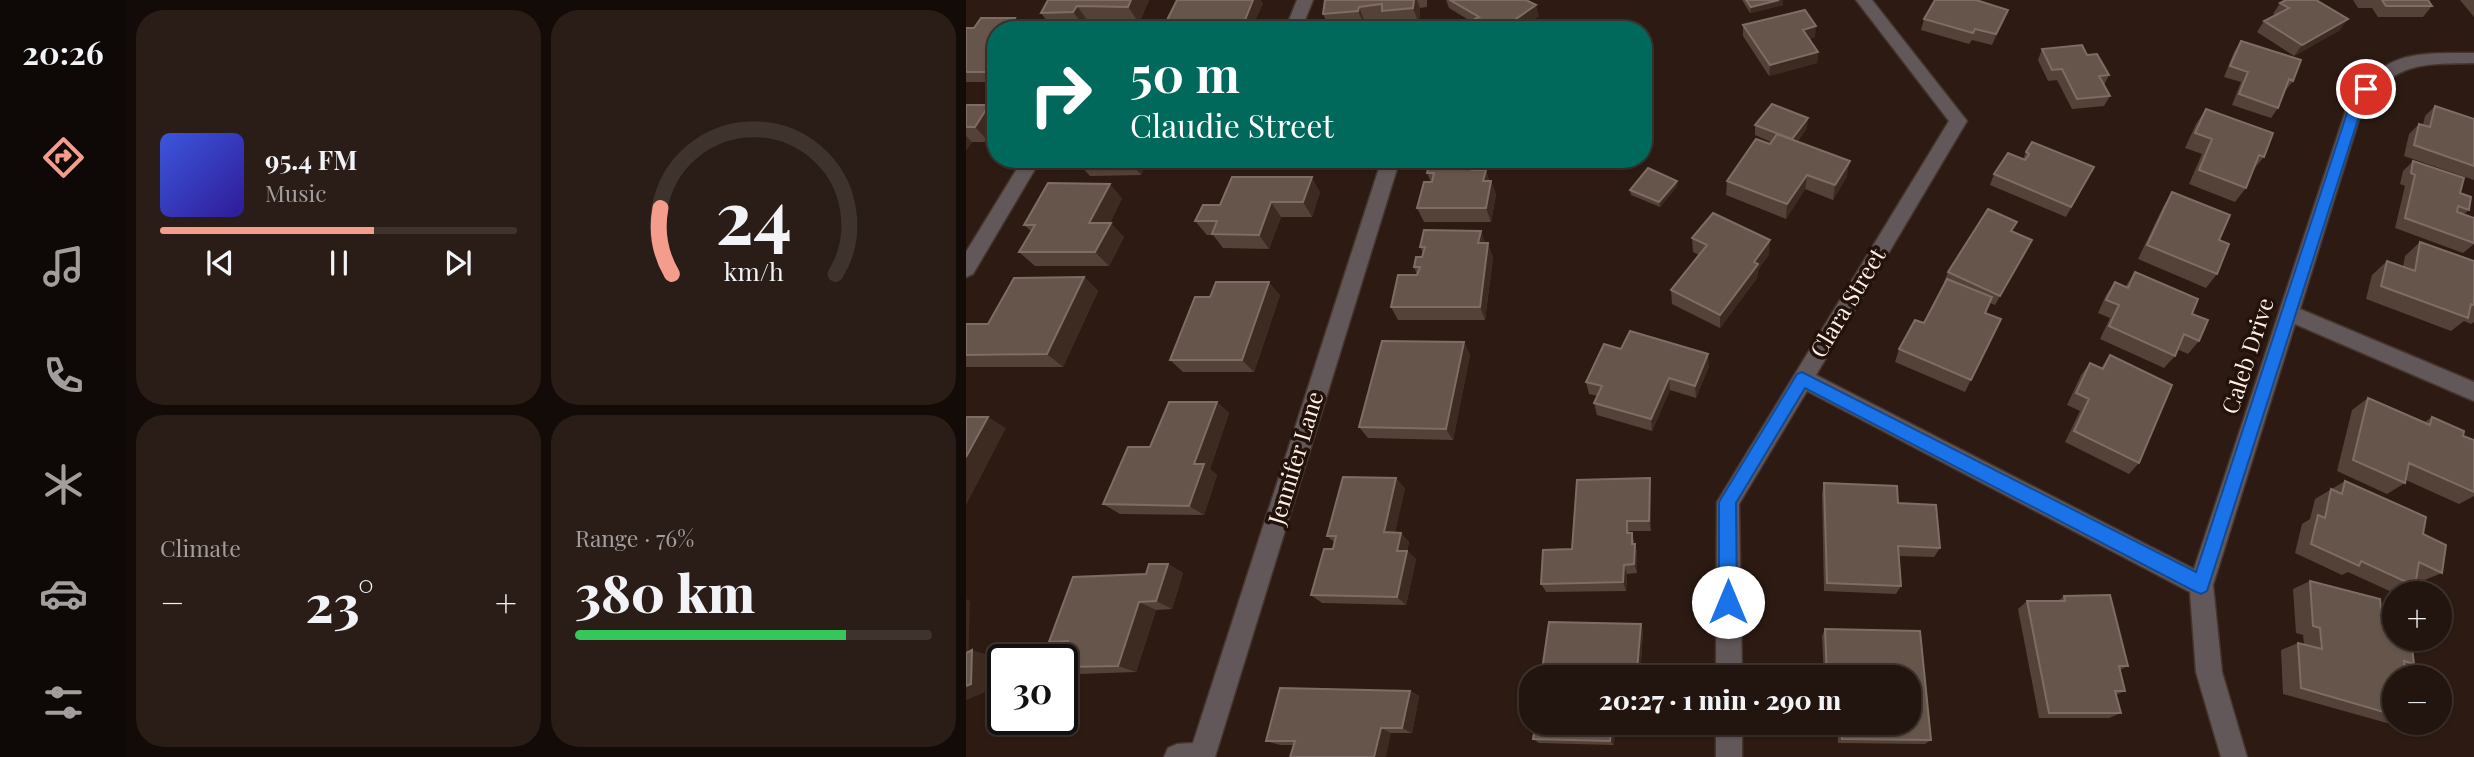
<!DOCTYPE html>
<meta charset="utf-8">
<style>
body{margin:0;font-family:"Playfair Display",serif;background:#2a1d17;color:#f1f3f6;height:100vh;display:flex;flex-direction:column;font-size:26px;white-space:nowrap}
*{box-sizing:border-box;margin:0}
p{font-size:23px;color:#a29e9e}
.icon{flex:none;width:38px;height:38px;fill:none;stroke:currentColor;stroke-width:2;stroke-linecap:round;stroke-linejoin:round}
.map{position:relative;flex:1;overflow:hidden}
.side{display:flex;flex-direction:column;gap:10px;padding:10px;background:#130b08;width:840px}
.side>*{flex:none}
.guide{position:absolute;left:21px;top:21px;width:665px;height:147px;border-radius:28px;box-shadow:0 2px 5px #0004,0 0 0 2px #3f332e;background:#00695c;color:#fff;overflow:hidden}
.fabs{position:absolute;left:1416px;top:581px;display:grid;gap:14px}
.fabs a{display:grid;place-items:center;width:70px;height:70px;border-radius:50%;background:#22140e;box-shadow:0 2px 5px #0004,0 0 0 2px #3f332e;font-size:35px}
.speed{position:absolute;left:21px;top:644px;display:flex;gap:14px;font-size:35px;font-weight:700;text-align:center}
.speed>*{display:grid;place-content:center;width:91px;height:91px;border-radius:50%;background:#22140e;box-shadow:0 2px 5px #0004,0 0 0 2px #3f332e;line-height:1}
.speed .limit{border:4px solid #111;border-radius:10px;background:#fff;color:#111}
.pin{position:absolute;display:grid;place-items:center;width:60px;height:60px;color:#fff;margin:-30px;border:4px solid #fff;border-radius:50%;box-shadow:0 2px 7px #0007}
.me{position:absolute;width:77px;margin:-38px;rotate:0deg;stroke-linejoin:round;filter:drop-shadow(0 0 5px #0008)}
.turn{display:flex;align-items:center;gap:24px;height:147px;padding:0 28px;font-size:32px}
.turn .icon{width:91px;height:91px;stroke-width:2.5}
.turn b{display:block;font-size:49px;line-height:60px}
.big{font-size:52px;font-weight:800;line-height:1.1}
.side .widget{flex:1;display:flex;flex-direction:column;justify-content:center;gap:10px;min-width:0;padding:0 24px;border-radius:28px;background:#2a1d17}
.side .dial{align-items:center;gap:0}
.dial svg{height:182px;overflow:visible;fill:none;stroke:#3f332e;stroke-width:7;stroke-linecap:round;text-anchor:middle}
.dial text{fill:#f1f3f6;stroke:none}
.song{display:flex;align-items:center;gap:21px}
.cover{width:84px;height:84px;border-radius:10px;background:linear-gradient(135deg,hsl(230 70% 55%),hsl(250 70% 35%))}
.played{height:7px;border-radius:4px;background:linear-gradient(90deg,#f49d8c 60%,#3f332e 60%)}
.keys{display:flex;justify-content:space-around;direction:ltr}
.heat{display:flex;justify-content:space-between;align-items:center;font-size:38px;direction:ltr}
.charge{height:10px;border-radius:5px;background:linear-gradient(90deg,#34c759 76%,#3f332e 0)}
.side .tiles{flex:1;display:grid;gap:10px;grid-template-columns:repeat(2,1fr)}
.trip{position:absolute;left:553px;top:665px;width:402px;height:70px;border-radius:28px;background:#22140e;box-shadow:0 2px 5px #0004,0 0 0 2px #3f332e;font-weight:800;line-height:70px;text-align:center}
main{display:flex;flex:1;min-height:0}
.dock{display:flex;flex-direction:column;width:126px;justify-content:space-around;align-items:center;background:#0e0806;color:#a29e9e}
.dock .icon{width:49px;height:49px}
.dock .current{color:#f49d8c}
.dock b{font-size:32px;color:#f1f3f6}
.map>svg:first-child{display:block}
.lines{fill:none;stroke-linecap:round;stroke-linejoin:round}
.minor-casing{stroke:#46352d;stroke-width:3}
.minor{fill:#62585a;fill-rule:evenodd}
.wall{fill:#544238}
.shaded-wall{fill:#3d2b21}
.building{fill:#66554b;stroke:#7e6d64;stroke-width:2}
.route{fill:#1a73e8;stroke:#114b97;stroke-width:2}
.labels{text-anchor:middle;stroke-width:7;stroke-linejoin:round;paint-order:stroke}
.street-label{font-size:23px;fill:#fdf0eb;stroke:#23120a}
</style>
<main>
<nav class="dock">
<b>20:26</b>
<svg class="icon current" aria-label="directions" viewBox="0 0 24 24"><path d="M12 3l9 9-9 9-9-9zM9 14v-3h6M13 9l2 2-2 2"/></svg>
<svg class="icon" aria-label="music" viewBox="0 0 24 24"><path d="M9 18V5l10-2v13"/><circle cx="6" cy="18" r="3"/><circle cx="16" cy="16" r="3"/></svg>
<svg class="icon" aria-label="phone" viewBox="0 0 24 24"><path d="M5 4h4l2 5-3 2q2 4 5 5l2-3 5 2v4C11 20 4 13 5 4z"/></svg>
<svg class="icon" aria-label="climate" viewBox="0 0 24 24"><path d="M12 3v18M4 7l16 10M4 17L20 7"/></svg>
<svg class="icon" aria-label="car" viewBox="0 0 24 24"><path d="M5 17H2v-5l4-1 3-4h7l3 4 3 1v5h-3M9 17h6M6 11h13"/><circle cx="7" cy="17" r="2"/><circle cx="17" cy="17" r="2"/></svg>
<svg class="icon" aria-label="filters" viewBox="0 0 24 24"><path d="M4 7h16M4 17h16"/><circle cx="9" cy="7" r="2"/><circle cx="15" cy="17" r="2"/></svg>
</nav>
<section class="side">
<div class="tiles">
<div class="widget">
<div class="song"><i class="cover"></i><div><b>95.4 FM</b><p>Music</p></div></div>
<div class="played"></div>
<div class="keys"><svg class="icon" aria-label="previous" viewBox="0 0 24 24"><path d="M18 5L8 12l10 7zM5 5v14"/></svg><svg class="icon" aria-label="pause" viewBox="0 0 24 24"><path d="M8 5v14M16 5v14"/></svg><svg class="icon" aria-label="next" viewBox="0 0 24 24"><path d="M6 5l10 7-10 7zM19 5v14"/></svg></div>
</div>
<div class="widget dial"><svg viewBox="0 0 100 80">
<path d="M14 69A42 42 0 1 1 86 69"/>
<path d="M14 69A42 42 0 0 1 9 40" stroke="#f49d8c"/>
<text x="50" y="56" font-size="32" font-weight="700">24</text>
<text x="50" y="72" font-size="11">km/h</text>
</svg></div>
<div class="widget"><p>Climate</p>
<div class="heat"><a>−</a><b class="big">23°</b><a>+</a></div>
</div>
<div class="widget"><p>Range · 76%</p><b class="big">380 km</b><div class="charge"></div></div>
</div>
</section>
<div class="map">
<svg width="1508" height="757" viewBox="0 0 1508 757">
<rect width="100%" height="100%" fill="#2d1b13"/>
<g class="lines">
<!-- minor casing -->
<g class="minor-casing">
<path id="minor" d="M331,0H347L335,30H319Z
M890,0H906L1001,121L850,375L1228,569L1380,110C1415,51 1445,53 1508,53V63C1455,64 1427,62 1396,110L1334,309L1508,382V401L1329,324L1247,585L1256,672L1281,757H1255L1230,672L1224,592L841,391L773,504L776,677H750L751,502L983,121Z
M57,159H75L7,274L0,277V252Z
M416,159H434L249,757H198L202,748L211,744L227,743Z
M750,723H776V757H750Z"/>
</g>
<!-- minor -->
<use href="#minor" class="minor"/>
</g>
<!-- wall -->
<path class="wall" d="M82,0H183L173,23L122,21L119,28L87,29L75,13Z
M359,0H461V7L454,8L453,24L422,27L419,20L399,22V26L364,29L357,14Z
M480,0H560L573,16L553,30H508L506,22L483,8Z
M776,0H817V5L784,13Z
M1387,0H1462L1466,6L1457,17H1412L1406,8H1392Z
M1494,0H1508V17Z
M297,3L285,30H198L197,28Z
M1314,3L1374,30L1328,56L1291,32L1298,21L1309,15L1307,14Z
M49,18L58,30H30V82H0V28H8Z
M958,19L1038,21L1026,45L1006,40L1003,44L955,30Z
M777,25L849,37L843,39L852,52L851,63L803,76L777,36Z
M1275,41L1327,81L1319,91L1312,108L1305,118L1266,105L1275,82L1258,77L1268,52Z
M1076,49L1121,55L1143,75L1138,85L1144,96L1138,106L1106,109L1091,80L1082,81L1072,60Z
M0,105L23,142H6L0,150Z
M1469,106L1508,119V180L1438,156L1443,134L1453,124L1457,125L1459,116Z
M1240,109L1298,157L1286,171L1280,188L1269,202L1223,184L1236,154L1219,148L1230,124Z
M789,125L841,128L831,142L881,176L867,200L839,189L820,219L760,195L761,181L805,142L789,135Z
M1060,152L1128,167L1100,217L1024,185L1028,174L1057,159Z
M111,159H193L192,161H181L175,175L124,176L110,161Z
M291,159H345L343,165H294Z
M464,159H530L528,170H514H520L523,181H525L530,195L525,222H458L451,208L465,182L461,173Z
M1447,161L1494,193L1503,210L1498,214L1508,218V244L1497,253L1429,228L1439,186L1434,184L1437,171Z
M711,186L694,207L665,195L664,190Z
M354,192L346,217H315L303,249L257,248L247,235H241L229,221L254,205Z
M1206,192L1253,240L1251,274L1240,288L1172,259L1197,207Z
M156,198L144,223L158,237L143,266H69L53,252L65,231L58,225Z
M1046,232L1061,250L1029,305L1024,303L1019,313L1035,319L999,392L929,362L933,349L958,323L979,282H978L982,272Z
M726,238L803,254L792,270L791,278L754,328L706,304L705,290L733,255L727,252Z
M1454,242L1508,261V322L1505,324L1498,321L1485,331L1400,299L1406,275L1421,261L1437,267L1439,256Z
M519,243L527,257L519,320H432L425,307L451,275L448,267L456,257L457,253L454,247Z
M1169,272L1226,314L1233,341L1222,354L1211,349L1209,356L1198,368L1134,339L1144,318L1132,313L1140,295L1149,282L1159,287Z
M118,277L132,291L97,367H0V324H22Z
M314,295L288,372H217L204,360L244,297Z
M498,342L504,355L487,440L402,438L393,427Z
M655,349L743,366L730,398L704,390L686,431L631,415L628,403L632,396L623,394L620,382Z
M1144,355L1173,463L1163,474L1099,442L1114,411L1101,405L1115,375L1124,363L1135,368Z
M1402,398L1459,422L1466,417L1497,436L1508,440V496L1493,504L1440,480L1439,483L1421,494L1371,471L1386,410Z
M251,402L263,413L244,469L251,475L238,515L154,514L137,504L184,447Z
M1379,481L1457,534L1476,573L1456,581L1450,578L1449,586L1428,593L1382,572L1376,575L1329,553L1336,524L1344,519L1349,499Z
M858,483L932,503L974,548L968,557L933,556L935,586L930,594L858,591L856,494Z
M439,488L429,532L435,533L443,542L441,551L450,559L440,605L356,603L345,595L367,549L368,542L361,536Z
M685,489V531H664L663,533H666L671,553V573L661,574L660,591L580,592L575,584L606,549Z
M202,564L217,573L206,609L190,610L170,672L112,674L96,669L100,648L83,642L180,574Z
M1344,581L1416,620L1448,664L1439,667L1428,677V723H1467L1468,726L1446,730L1317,694L1315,650L1332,643L1338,644L1337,635L1330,633L1327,589Z
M1098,596L1162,666L1154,670L1159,691L1150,695L1155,713L1143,718H1073L1052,609L1061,601H1092Z
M859,629L954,631L965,740L959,744L872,743L871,723H943V677H858L856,636Z
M677,631L674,676L653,675V677H575Z
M444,691L453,696L446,733H425L328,745H314L300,741Z
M570,723H649L648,745L573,743L567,739Z"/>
<!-- shaded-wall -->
<path class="shaded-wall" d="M165,0H183L173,23L162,7Z
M287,0H295L297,3L285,30H275Z
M448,0H451L454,8L453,24L447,8Z
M813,0H817V5L784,13L785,7Z
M570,5L573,16L553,30H534Z
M111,6L122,21L119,28L107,12Z
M393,7L399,22V26L392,11Z
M1042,10L1038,21L1026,45L1030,34Z
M49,18L58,29V30H41Z
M1382,19L1374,30L1328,56L1336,45Z
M850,26L849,37L836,41L837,30Z
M852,52L851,63L803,76L804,65Z
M30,59V81L21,72Z
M23,105L30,112V132L23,142L9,127Z
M842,118L841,128L825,149L826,139Z
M0,136L6,142L0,150Z
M163,159H180L181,161L175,175L163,160Z
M508,159H511L514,170H506Z
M525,159H530L528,170Z
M884,161L881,176L867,200L869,185Z
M520,170L524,184L517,181Z
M841,175L839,189L820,219L821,204Z
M346,177L354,192L346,217L337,202Z
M525,181L530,195L525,222L520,208Z
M711,181V186L694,207L693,202Z
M144,184L156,198L137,237L123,223Z
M305,202L315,217L303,249L293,235Z
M145,223L158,237L143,266L129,252Z
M515,231L520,245L512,243Z
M804,240L803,254L792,270L791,278L754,328V315L788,262Z
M1066,240L1061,250L1029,305L1034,296Z
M522,243L527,257L519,320L514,307Z
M118,277L132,291L97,367L81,354Z
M303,282L314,295L288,372L276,360Z
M498,342L504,355L487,440L480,429Z
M742,354L743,366L730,398L729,386Z
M703,378L704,390L686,431L685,419Z
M251,402L263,413L244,469L251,475L238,515L223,506L228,464Z
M22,417L40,428L0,505V457Z
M430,478L439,488L427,541L418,532Z
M684,478L685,489V531L683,521Z
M435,533L443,542L441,551L450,559L440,605L431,597V551Z
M669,544L671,553V573L668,564Z
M202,564L217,573L206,609L190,601Z
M658,565L661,574L660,591L657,582Z
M0,599L4,601L2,666H0Z
M173,602L190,610L170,672L152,666Z
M675,624L677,631L674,676L671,670Z
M6,650L28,657L27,689L0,700V686Z
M444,691L453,696L446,733L436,728Z
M646,723H649L648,745L644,741Z
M415,728L425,733L420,757H408Z"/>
<!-- building -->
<path class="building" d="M82,0H165L162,7L111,6L107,12L75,13Z
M211,0H287L275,30H245L246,27L197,28Z
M359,0H448L447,8L416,11V4L393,7L392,11L357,14Z
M484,0H560L570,5L534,30H520L505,21L513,17Z
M780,0H813L785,7Z
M969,0H1010L1042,10L1030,34L1009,29L1007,33L958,19Z
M1320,0H1350L1382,19L1336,45L1298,21L1323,8L1314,3Z
M1416,0H1462L1466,6H1420Z
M839,10L850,26L837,30L852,52L804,65L777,25Z
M15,18H49L41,30H30V47L27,50H30V59L21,72H0V28H8Z
M588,21L599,27L595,30H575Z
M1275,41L1335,60L1327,81L1323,79L1312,108L1273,94L1282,72L1264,66Z
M1116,45L1121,55L1131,54L1143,75L1133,76L1144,96L1111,99L1096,69L1086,70L1076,49Z
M806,104L842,118L826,139L789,125Z
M0,105H23L9,127H0Z
M1469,106L1508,119V166L1448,145L1453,124L1464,127Z
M1240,109L1307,133L1298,157L1293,155L1280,188L1233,170L1246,139L1229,133Z
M811,134L884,161L869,185L841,175L821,204L761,181L790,139L804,144Z
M1066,142L1128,167L1105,207L1028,174L1042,153L1059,160L1063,154L1060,152Z
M111,159H163V160L110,161Z
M464,159H508L506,170H520L517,181H525L520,208H451L458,182H466L468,173H461Z
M1447,161L1498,178L1494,193L1505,197L1503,210L1492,206L1491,212L1508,218V243L1439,218L1449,175L1445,173Z
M682,168L711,181L693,202L664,190Z
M266,177H346L337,202H305L293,235L246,234L251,221H229L237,205H254Z
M82,183L144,184L123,223H145L129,252H53L69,225H58Z
M1206,192L1264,215L1253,240L1263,244L1251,274L1181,245Z
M1022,209L1051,222L1045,231L1066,240L1034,296L982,272Z
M747,213L804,240L788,262L792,264L754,315L705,290L741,245L726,238Z
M458,230L515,231L512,243H522L514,307H425L432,275H451L454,267H448L450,257H456L459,247H454Z
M1454,242L1508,261V305L1505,304L1502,318L1415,286L1421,261L1449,271Z
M1169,272L1232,299L1226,314L1242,320L1233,341L1218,334L1209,356L1143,326L1153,305L1140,300L1149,282L1162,288Z
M118,277L81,354L0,355V324H22L48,278Z
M981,279L1026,297L1019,313L1035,319L1005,380L933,349L949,320L958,323Z
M250,282H303L276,360H204L229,297H244Z
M664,331L742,354L729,386L703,378L685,419L628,403L636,386L620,382L638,344L655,349Z
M416,341L498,342L480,429L393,427Z
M1144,355L1206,385L1173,463L1108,431L1123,399L1110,393L1124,363L1137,369Z
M1402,398L1464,425L1466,417L1498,431L1497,436L1508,440V492L1443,463L1439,483L1387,460Z
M203,402H251L228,464H238L223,506L137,504L162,447H184Z
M0,417H22L0,457Z
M377,477L430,478L418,532L435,533L431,551H441L431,597L345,595L358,549H367L370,536H361Z
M684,478L683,521H661V533H666V544H669L668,564L658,565L657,582L575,584L577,550L606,549L611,480Z
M1379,481L1460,517L1457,534L1480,545L1476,573L1453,562L1449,586L1395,561L1393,566L1345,544L1352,515L1359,518L1365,489L1376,494Z
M858,483L931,486L932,503L970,505L974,548L932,546L935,586L861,583Z
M183,564H202L190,601L173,602L152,666L96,667V660L102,641L83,642L107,577L180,574Z
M1344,581L1414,599L1416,620L1428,623V639H1445L1448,664L1438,661L1440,677H1428V715L1335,688L1332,643L1356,649L1354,628L1347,626Z
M1144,595L1162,666H1153L1159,691H1149L1155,713H1083L1061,601H1099L1098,596Z
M583,622L675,624L671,670L650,669V677H575Z
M859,629L954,631L965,740L876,739L875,723H943V677H861Z
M6,650L5,684L0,686V653Z
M314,688L444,691L436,728H415L408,757H324L329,741H300Z
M570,723H646L644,741L567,739Z
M1457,723H1467L1468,726Z"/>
<!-- route -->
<path class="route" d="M1400,84L1406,89L1395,110L1241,591L1235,594L1228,591L839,388L770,503L771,602L769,609L762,611L756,609L753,602V502L831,374L836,372L1230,572L1382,110L1396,86Z"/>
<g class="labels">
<!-- street labels -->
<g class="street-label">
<text transform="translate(882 303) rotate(-59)" y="8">Clara Street</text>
<text transform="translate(1282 356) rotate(-72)" y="8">Caleb Drive</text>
<text transform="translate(330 458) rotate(-73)" y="8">Jennifer Lane</text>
</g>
</g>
</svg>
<div class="fabs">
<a>+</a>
<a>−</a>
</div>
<div class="speed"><div class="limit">30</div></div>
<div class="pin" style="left:1400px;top:89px;background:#d93025"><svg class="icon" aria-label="arrive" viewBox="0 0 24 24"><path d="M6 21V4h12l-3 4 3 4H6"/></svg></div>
<svg class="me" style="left:762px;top:602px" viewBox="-20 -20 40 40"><circle r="19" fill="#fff"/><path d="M0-13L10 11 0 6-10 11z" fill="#1a73e8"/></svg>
<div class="trip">20:27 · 1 min · 290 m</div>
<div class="guide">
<div class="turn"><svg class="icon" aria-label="right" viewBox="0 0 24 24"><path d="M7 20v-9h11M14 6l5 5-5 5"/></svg><div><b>50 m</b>Claudie Street</div></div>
</div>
</div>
</main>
